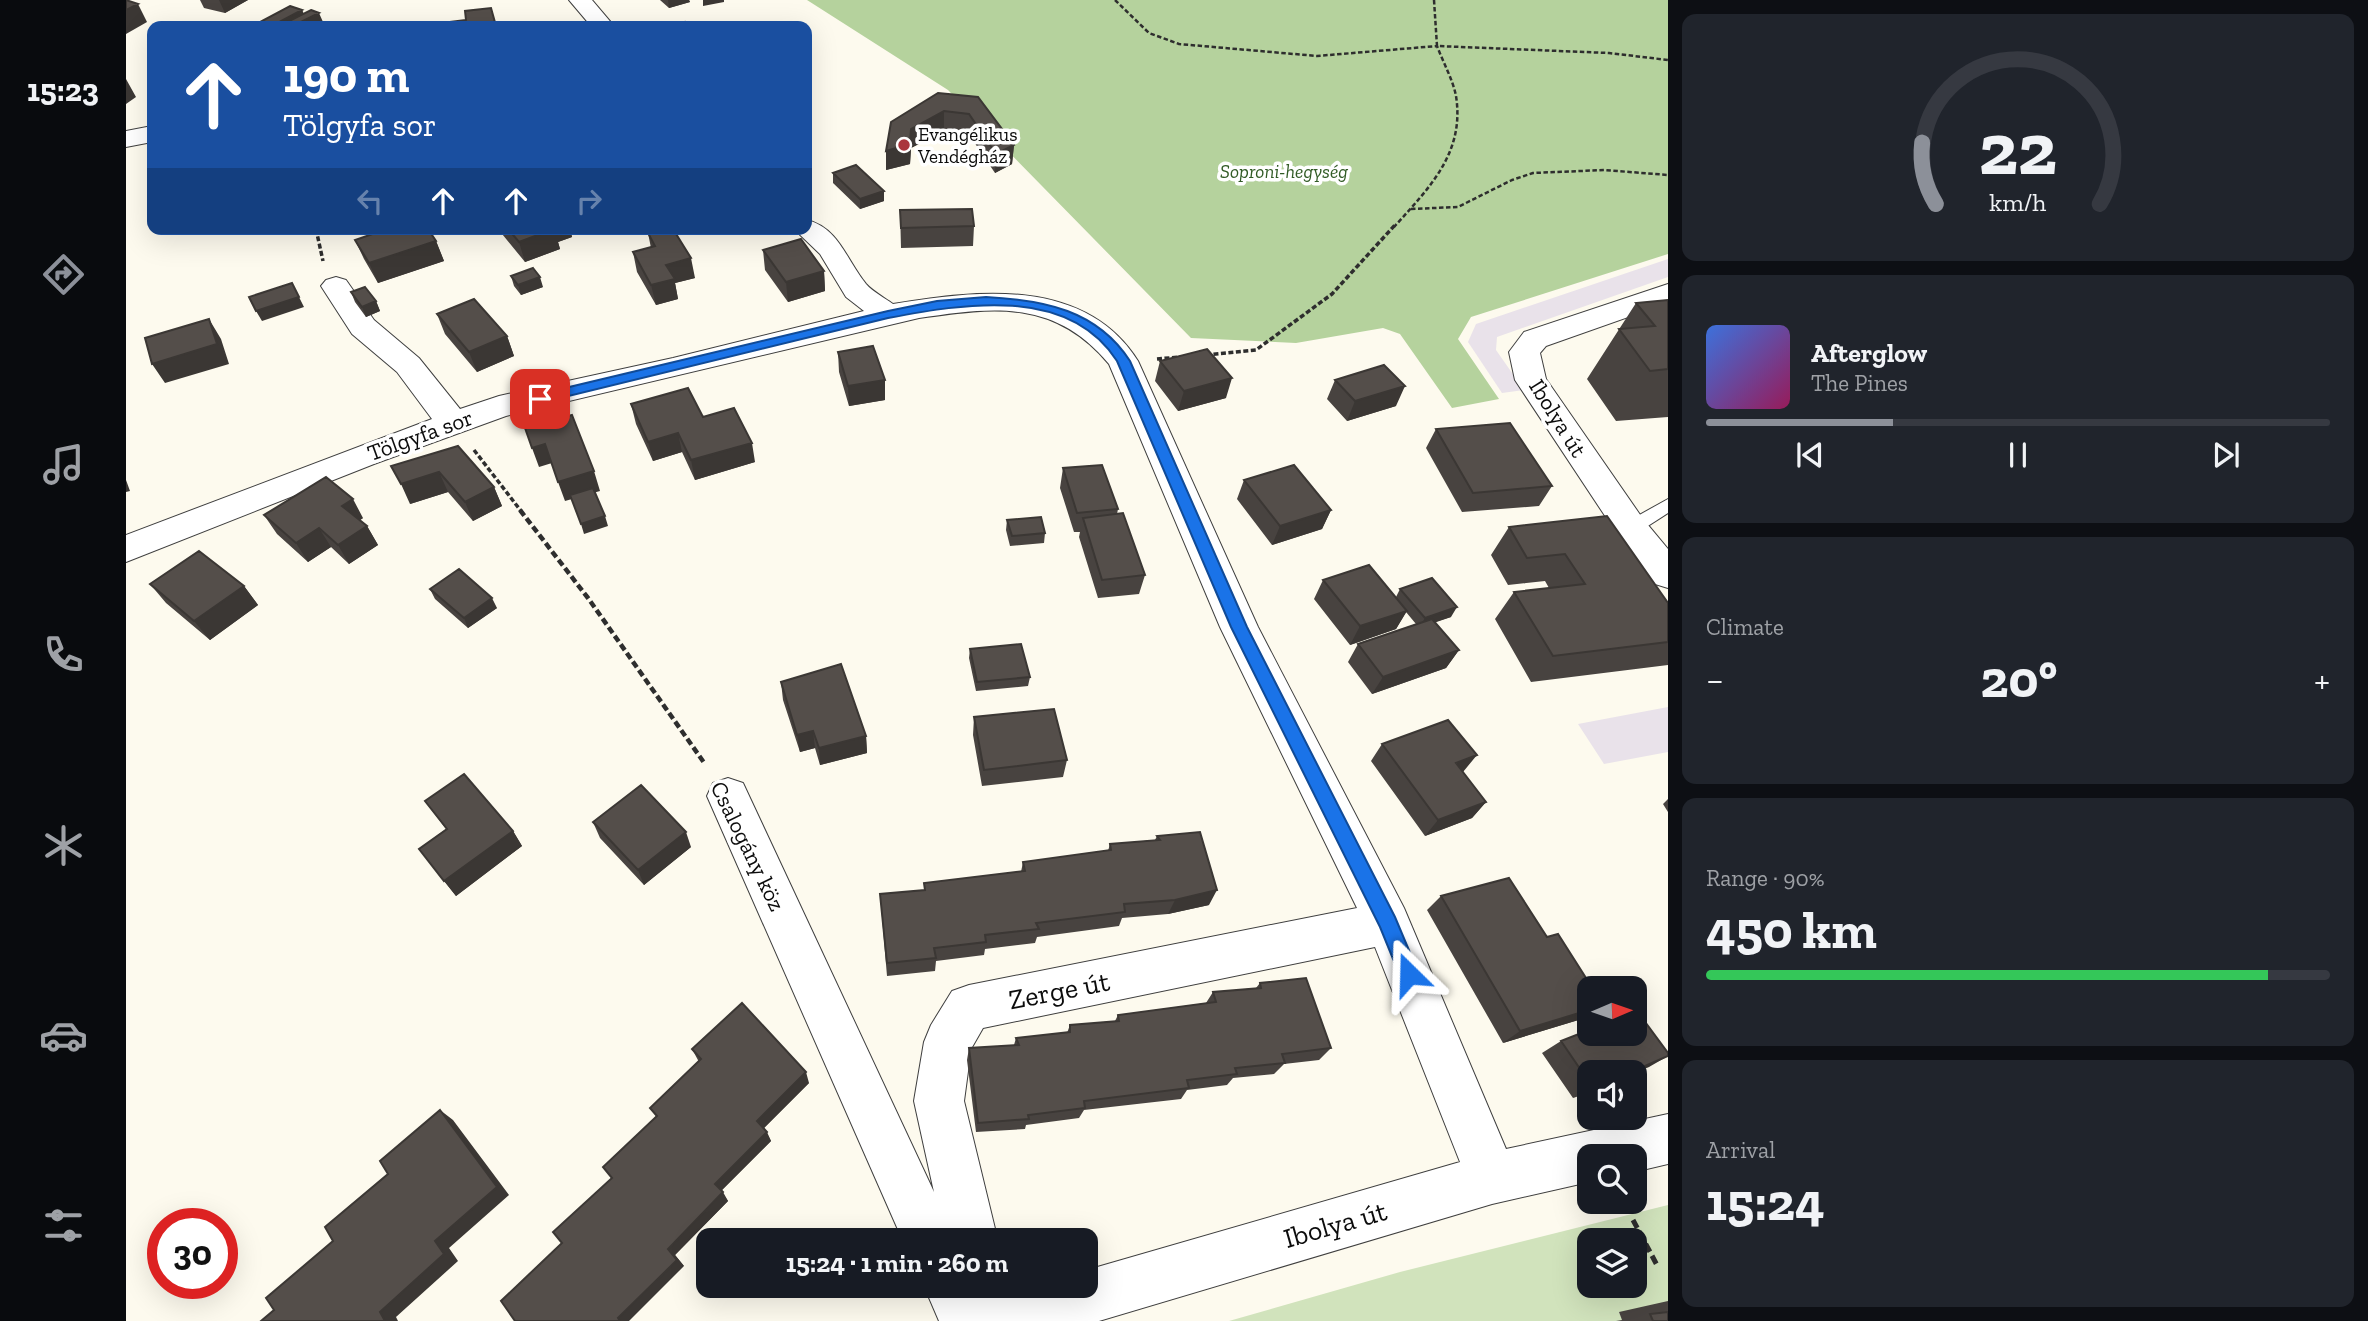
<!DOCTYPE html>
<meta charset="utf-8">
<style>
body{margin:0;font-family:"Zilla Slab",serif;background:#20242c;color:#f1f3f6;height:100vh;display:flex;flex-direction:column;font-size:26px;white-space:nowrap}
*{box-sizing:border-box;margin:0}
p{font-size:23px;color:#9ea1a6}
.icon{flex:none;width:38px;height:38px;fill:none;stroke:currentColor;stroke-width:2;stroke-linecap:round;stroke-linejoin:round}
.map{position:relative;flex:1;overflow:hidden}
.panel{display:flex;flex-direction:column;gap:14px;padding:14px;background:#0d0f14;width:700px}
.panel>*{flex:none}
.hud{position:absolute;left:21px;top:21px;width:665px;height:214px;border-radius:14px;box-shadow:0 7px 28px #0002;background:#1a4fa0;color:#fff;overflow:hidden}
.needle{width:46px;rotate:88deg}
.buttons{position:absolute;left:1451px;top:976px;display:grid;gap:14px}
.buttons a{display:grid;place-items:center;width:70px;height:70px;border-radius:14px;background:#171b24;box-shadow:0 7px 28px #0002;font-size:35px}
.speed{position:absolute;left:21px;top:1208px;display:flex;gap:14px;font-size:35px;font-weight:700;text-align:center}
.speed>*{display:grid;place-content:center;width:91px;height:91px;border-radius:50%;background:#171b24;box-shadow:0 7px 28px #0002;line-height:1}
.speed .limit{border:10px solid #d22;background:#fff;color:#111}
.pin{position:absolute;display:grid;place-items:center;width:60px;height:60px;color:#fff;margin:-30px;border-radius:14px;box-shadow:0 4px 10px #0006}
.me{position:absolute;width:77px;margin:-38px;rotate:338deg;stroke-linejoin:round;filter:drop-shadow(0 0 5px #0008)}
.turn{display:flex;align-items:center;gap:24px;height:147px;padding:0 21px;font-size:32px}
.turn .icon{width:91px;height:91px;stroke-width:2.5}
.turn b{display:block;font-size:49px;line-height:60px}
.lanes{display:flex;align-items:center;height:66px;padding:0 21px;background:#0003;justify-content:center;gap:35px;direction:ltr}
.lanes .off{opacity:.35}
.big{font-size:52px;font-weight:700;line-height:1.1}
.panel .tile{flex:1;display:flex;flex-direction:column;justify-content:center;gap:10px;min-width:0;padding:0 24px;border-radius:14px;background:#20242c}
.panel .dial{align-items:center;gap:0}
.dial svg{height:182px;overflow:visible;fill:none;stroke:#363941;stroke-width:7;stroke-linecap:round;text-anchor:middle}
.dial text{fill:#f1f3f6;stroke:none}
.song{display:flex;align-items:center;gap:21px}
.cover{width:84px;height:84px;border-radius:10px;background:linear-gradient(135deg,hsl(220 70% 55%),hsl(330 70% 35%))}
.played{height:7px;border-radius:4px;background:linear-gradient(90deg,#8c9099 30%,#363941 30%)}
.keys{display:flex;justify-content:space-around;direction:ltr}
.heat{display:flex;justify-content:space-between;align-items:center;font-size:38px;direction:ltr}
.charge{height:10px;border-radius:5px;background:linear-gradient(90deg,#34c759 90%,#363941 0)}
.trip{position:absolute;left:570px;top:1228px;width:402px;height:70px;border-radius:14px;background:#171b24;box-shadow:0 7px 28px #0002;font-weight:700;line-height:70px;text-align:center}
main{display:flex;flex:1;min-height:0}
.tab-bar{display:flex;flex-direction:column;width:126px;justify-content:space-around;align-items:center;background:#090b0e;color:#9ea1a6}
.tab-bar .icon{width:49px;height:49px}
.tab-bar .current{color:#8c9099}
.tab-bar b{font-size:32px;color:#f1f3f6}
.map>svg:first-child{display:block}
.industrial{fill:#e9e2ea}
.green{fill:#d1e3bc;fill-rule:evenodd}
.forest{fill:#b5d29d}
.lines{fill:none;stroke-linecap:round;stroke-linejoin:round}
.service-casing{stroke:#3f3f3f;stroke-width:2}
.minor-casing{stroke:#3f3f3f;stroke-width:2}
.path-far3{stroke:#2e2e2e;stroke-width:2.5;stroke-dasharray:4.5 2.5;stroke-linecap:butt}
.path-far2{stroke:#2e2e2e;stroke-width:3.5;stroke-dasharray:5 2.5;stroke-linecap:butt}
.path-far1{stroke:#2e2e2e;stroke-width:4.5;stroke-dasharray:7 3.5;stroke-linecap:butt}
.path{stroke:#2e2e2e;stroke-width:5;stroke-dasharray:9 4.5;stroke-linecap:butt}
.service{fill:#fff;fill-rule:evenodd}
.minor{fill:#fff;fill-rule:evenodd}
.wall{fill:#484340}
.shaded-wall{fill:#3b3734}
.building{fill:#544e4a;stroke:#3b3734;stroke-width:2}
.route{fill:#1a73e8;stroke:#114b97;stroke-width:2}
.poi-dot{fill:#aa363d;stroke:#fff;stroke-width:2.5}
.labels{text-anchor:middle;stroke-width:7;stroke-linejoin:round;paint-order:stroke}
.far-poi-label{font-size:19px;fill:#0c0c0c;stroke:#fff;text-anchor:start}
.far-park-label{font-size:19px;font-style:italic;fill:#315b25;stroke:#fff}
.street-label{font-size:23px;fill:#0c0c0c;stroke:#fff}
.near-street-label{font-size:28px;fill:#0c0c0c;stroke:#fff}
</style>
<main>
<nav class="tab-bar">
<b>15:23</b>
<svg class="icon current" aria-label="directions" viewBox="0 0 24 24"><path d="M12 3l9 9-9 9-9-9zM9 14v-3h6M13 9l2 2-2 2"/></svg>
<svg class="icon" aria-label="music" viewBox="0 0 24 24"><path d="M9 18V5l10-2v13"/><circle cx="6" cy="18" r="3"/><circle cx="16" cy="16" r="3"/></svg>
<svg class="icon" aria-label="phone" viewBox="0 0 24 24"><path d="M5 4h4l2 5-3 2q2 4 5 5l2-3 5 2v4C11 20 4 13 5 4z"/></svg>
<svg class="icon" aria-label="climate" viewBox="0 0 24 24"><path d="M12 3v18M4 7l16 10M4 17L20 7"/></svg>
<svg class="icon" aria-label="car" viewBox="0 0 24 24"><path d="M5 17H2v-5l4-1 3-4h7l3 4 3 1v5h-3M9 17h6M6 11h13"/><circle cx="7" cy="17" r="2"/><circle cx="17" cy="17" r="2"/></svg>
<svg class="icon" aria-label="filters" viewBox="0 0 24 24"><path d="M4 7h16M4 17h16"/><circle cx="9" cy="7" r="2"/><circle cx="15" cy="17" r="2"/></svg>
</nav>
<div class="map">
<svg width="1542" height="1321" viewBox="0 0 1542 1321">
<rect width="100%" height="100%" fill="#fdfaee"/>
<!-- industrial -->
<path class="industrial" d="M1542,259V277L1371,337L1370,350L1398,390L1376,393L1342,342L1350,324Z
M1542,707V752L1478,764L1452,724Z"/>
<!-- green -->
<path class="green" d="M1542,1205V1316L1493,1312L1497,1321H1103L1274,1272ZM1463,1241H1508V1286H1463Z"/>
<!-- forest -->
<path class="forest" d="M681,0H1542V254L1345,317L1332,339L1373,399L1326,408L1274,334L1257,328L1170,343L1065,338L822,90Z"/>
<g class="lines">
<!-- service casing -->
<g class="service-casing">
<path id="service" d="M1542,499V513L1511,533H1499L1496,528L1499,523Z"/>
</g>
<!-- minor casing -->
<g class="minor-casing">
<path id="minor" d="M443,0H466L488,26H465Z
M26,126V142L0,147V131Z
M681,220C713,228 721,261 740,284C747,292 759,298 767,304C852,290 959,277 1012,361L1132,627L1278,908L1380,1149L1542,1114V1164L1508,1172V1157H1463V1182L1366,1204L973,1321H813L798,1286H884L886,1292L905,1286H961V1270L1334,1162L1249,947L857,1028L845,1049L838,1101L872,1241H777L581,796L587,783L602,778L617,783L808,1192L788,1101L798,1042L805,1025L826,991L843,985L1231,908L1094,627L983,364C929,299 869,307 793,318L380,416L248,464L0,562V535L306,419L271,372L226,334L195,286L200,280L210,277L220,280L248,320L293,358L334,409L373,396L547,358L738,311L720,297L694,254L668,229H681Z
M1542,284V303L1420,346L1414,353L1420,379L1517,519L1542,549V588L1529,584L1493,537L1389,380L1383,352L1398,332Z"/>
</g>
<!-- path-far3 -->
<path class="path-far3" d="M989,0L1023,33L1053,44L1191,56L1311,46C1317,62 1327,80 1330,96C1339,153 1303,188 1268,227
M1308,0L1311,46L1483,53L1542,60
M1285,209L1332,207L1386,180L1407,173L1478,170L1542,175"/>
<!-- path-far2 -->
<path class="path-far2" d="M190,229L197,261
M1080,355L1130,350L1206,294L1269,225
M1031,359L1054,357
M348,450L395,511"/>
<!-- path-far1 -->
<path class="path-far1" d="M394,510L462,598L579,764"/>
<!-- path -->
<path class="path" d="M1507,1220L1532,1267"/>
<!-- service -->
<use href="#service" class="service"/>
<!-- minor -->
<use href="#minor" class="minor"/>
</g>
<!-- wall -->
<path class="wall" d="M74,0H122L99,13L78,8Z
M534,0H563L564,2L543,8Z
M176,10L178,14L197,22L189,26H136L134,22Z
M812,93L888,145L886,164L869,173L842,133L818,131L785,148L784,164L760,170Z
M707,173L758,191V201L734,209L707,183Z
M774,210L848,226L847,246L775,248Z
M372,229H450L445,231L444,230L446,237L432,242L434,249L399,262Z
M522,233L569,278L549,283L552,299L530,305L511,272L507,252L525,248Z
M229,240L310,241L318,261L252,283L238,259Z
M637,250L698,271L699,291L662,302L639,270Z
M385,276L417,287L395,295L388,286Z
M225,292L250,301L254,311L240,317L229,302Z
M1542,300V417L1490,421L1461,379L1510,303Z
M311,314L381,336L388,356L351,372L319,334Z
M712,352L759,400L723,406L713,372Z
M1034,361L1100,398L1052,411L1029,381Z
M1209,380L1270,406L1221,421L1201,399Z
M505,404L577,417L629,462L569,480L556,452L527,461L510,424Z
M1310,429L1426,486L1413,506L1336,512L1300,448Z
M332,446L368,487L376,506L347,521L322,492L284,504Z
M937,468L992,509L991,514L1019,575L1013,594L972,598L953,537L954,532H948L934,488Z
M1118,480L1205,510L1196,529L1146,545L1111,499Z
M138,515L237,518L234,520L241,526L252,545L223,564L205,547L182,562L151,534Z
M881,520L919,533L918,543L884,546L880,530Z
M1383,527L1542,603V665L1405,682L1369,619L1388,592L1423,588L1419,581L1382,585L1365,555Z
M1197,580L1270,597L1274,589L1325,617L1309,622L1333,650L1320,668L1246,694L1222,662L1232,644L1290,624L1280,612L1270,629L1224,645L1188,599Z
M24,584L118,586L132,605L84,640L40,603Z
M304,589L371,608L342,628L309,599Z
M844,649L904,677L902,686L850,691L843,658Z
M655,682L740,736L741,753L694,765L689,748L674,752L657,700Z
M848,717L941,760L937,777L856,786L847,735Z
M1256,744L1337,772L1360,802L1346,818L1299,836L1245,761Z
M1542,799V812L1537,804Z
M299,801L387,831L396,846L330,896L293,849L320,829Z
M467,822L565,847L518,885L474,838Z
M1031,836L1083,905L1042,914L996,918L993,926L911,937L909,943L859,949L858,955L810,961L809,971L761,976L754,894L798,890V883L895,872L897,862L982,851L984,844L1029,840Z
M1315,896L1421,937L1463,989V1016L1459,1018L1377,1043L1301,910Z
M1134,983L1205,1048L1193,1060L1158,1064L1148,1074L1107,1078L1101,1085L1061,1090L1055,1099L958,1110L953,1118L900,1125L899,1129L850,1132L841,1060L843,1048L888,1045L890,1038L941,1033L944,1025L989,1021L992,1015L1080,1003L1087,992L1130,988Z
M1435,1041L1523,1067L1463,1073V1092L1447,1098L1416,1053Z
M566,1049L683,1083L638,1128L645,1141L595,1191L602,1201L549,1255L558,1266L436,1243L486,1178L530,1116L524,1108L573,1062Z
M1542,1301V1321H1490L1496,1320L1493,1312Z"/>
<!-- shaded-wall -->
<path class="shaded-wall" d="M93,0H122L99,13Z
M542,0H563L564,2L543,8Z
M577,0H598V2L577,6Z
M12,4L21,22L0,34V10Z
M176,10L180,20L193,13L197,22L189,26H170L161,22L163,26H146Z
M0,79L10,97L0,104Z
M818,111V131L785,148L784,164L760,170V151L785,129Z
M888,145L886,164L869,173L870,154Z
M758,191V201L734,209V199Z
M425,229H444L446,237L432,242L434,249L399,262L393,242Z
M578,229H590L578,233Z
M310,241L318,261L252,283L243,263Z
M565,258L569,278L549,283L552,299L530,305L525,285L540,265Z
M698,271L699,291L662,302L660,282Z
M414,277L417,287L395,295L392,285Z
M173,297L178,307L136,321L130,311Z
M250,301L254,311L240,317L236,307Z
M83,319L95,339L103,364L39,383L26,364Z
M381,336L388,356L351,372L343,352Z
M1106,378L1100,398L1052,411L1058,391Z
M759,380V400L723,406L722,386Z
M1279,386L1270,406L1221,421L1229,401Z
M552,433L556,452L527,461L522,442Z
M626,443L629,462L569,480L565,460Z
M419,444L426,463L413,467L406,448Z
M468,471L474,491L439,501L432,482Z
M313,472L322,492L284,504L275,484Z
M0,480L4,491L0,492Z
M368,487L376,506L347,521L339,502Z
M227,499L237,518L227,525L216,506Z
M1205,510L1196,529L1146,545L1154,526Z
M479,516L482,526L458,534L455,524Z
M241,526L252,545L223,564L212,545Z
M193,528L205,547L182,562L170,543Z
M118,586L132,605L84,640L68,621Z
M366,598L371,608L342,628L338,618Z
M1331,607L1325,617L1293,628L1299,618Z
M1281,611L1270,629L1224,645L1234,626Z
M1333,650L1320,668L1246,694L1257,677Z
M687,731L689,748L674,752L671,735Z
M740,736L741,753L694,765L693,748Z
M1351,755L1337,772L1330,763Z
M1360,802L1346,818L1299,836L1312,820Z
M387,831L396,846L330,896L318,881Z
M560,832L565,847L518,885L512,870Z
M1091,890L1083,905L1042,914L1049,900Z
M1463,1010V1016L1459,1018L1377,1043L1394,1031Z
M1542,1056L1523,1067L1508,1073H1503Z
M680,1072L683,1083L635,1131L631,1121Z
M1463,1090V1092L1447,1098Z
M314,1110L327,1120L383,1195L323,1248L332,1261L270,1317L272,1321H259L254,1312L309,1241Z
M641,1132L645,1141L594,1192L589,1184Z
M597,1192L602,1201L549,1255L558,1266L503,1321H494L492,1318L542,1249Z"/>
<!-- building -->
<path class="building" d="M0,0L12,4L0,10Z
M164,6L176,10L146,26L134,22Z
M365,8L370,26H308V24L340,20L339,11Z
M185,10L193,13L169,25L161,22Z
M559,22L562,26H543Z
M812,93L852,97L888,145L870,154L843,114L818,111L785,129L784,144L760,151L765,122Z
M730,165L758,191L734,199L707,173Z
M846,209L848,226L775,228L774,210Z
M261,229H302L310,241L243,263L229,240Z
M382,229H428L393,242Z
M538,229H547L565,258L540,265L549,279L525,285L507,252L529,246L522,233Z
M675,239L698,271L660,282L637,250Z
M407,268L414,277L392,285L385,276Z
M166,283L173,297L130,311L123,297Z
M239,287L250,301L236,307L225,292Z
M348,299L381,336L343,352L311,314Z
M1542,300V369L1524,371L1493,329L1529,326L1510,303Z
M83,319L91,344L26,364L19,338Z
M747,346L759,380L722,386L712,352Z
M1081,349L1106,378L1058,391L1034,361Z
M1258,365L1279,386L1229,401L1209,380Z
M562,388L577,417L608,408L626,443L565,460L552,433L522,442L505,404Z
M446,415L468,471L432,482L419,444L406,448L399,428Z
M1384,423L1426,486L1347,493L1310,429Z
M332,446L368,487L339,502L313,472L275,484L265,466Z
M976,465L992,509L951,513L937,468Z
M1168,465L1205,510L1154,526L1118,480Z
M200,477L227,499L216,506L241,526L212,545L193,528L170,543L138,515Z
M467,488L479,516L455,524L444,495Z
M997,513L1019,575L976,580L957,518Z
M1481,516L1542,603V642L1427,656L1388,592L1459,584L1439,554L1401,558L1383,527Z
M915,517L919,533L886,536L881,520Z
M73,551L118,586L68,621L24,584Z
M1243,565L1281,611L1234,626L1197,580Z
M333,569L366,598L338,618L304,589Z
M1306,578L1331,607L1299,618L1274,589Z
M1306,619L1333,650L1257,677L1232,644Z
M895,644L904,677L851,682L844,649Z
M715,664L740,736L693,748L687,731L671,735L655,682Z
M928,709L941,760L858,770L848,717Z
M1322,720L1351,755L1330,763L1360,802L1312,820L1256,744Z
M338,774L387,831L318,881L293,849L321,829L299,801Z
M515,785L560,832L512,870L467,822Z
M1074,832L1091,890L1049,900L998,904L999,912L910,923L913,929L859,935L860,942L808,948L810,958L761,963L754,894L799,890L798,883L899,871L897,862L985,850L984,844L1034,840L1031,836Z
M1383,878L1421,937L1432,934L1467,989H1463V1010L1394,1031L1315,896Z
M1180,978L1205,1048L1156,1054L1159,1063L1109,1068L1111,1074L1061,1080L1063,1088L958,1101L959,1108L902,1115L903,1119L852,1123L843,1048L893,1045L890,1038L944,1032V1025L993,1021L992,1015L1090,1002L1087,992L1135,988L1134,983Z
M616,1003L680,1072L631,1121L641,1132L589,1184L597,1192L542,1249L551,1260L492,1318L494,1321H389L375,1301L436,1243L427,1232L486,1178L477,1167L531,1116L524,1108L575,1059L566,1049Z
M1511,1011L1542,1053V1056L1503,1073H1463V1082L1435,1041L1463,1030V1034H1508V1012Z
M314,1110L371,1187L309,1241L318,1254L254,1312L259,1321H135L148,1310L140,1298L207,1241L199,1227L262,1174L254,1161Z
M1542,1312V1321H1527L1524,1314Z"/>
<!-- route -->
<path class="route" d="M860,297C918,300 971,310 1004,361L1121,627L1269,917L1293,974L1290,981L1283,984L1276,981L1254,927L1105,627L991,361C942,285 837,304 762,318L414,403L407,399L414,394L762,311L811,301Z"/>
<!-- markers -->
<circle class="poi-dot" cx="778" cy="145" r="7"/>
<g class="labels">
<!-- far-poi labels -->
<g class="far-poi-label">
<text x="792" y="141">Evangélikus<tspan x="792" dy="22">Vendégház</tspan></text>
</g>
<!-- far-park labels -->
<g class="far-park-label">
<text x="1158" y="178">Soproni-hegység</text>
</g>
<!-- street labels -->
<g class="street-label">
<text transform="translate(1432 418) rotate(58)" y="8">Ibolya út</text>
<text transform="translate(294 435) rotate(-20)" y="8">Tölgyfa sor</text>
<text transform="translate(622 846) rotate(64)" y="8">Csalogány köz</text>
</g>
<!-- near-street labels -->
<g class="near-street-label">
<text transform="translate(933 990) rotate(-11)" y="10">Zerge út</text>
<text transform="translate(1209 1224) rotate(-16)" y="10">Ibolya út</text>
</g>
</g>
</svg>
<div class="buttons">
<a><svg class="needle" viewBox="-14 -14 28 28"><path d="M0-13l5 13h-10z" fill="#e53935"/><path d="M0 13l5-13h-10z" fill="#9ea1a6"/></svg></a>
<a><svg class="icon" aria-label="sound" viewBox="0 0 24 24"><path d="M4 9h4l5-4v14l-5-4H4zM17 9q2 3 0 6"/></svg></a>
<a><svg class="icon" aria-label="search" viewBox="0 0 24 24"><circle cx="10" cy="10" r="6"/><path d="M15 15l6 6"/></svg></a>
<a><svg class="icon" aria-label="layers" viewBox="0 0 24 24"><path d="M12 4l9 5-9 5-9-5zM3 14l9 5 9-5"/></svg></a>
</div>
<div class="speed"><div class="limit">30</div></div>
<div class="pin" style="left:414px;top:399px;background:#d93025"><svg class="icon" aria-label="arrive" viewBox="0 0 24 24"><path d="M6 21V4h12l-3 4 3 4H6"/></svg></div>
<svg class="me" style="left:1283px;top:974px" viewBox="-20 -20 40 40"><path d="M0-17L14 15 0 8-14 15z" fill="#1a73e8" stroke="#fff" stroke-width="4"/></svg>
<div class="trip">15:24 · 1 min · 260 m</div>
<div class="hud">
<div class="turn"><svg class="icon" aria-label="ahead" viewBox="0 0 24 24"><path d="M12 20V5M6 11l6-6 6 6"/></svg><div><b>190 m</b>Tölgyfa sor</div></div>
<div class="lanes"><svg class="icon off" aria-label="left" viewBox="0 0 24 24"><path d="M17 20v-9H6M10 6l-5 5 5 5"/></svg><svg class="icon" aria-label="ahead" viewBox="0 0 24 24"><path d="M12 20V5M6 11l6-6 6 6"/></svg><svg class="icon" aria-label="ahead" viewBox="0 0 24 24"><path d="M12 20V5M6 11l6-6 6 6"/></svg><svg class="icon off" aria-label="right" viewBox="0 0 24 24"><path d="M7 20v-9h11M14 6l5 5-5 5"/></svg></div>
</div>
</div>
<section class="panel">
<div class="tile dial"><svg viewBox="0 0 100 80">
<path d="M14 69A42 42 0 1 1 86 69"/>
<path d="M14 69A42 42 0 0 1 8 42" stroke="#8c9099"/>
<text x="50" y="56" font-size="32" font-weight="700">22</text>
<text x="50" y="72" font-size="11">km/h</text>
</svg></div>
<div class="tile">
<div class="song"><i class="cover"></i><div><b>Afterglow</b><p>The Pines</p></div></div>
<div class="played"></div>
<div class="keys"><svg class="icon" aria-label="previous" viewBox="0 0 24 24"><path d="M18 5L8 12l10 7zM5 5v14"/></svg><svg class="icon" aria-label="pause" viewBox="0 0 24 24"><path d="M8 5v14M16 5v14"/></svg><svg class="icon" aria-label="next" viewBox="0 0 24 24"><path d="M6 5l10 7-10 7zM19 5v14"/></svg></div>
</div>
<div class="tile"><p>Climate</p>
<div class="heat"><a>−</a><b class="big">20°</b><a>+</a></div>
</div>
<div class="tile"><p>Range · 90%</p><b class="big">450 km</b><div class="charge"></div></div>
<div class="tile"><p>Arrival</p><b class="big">15:24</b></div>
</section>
</main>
